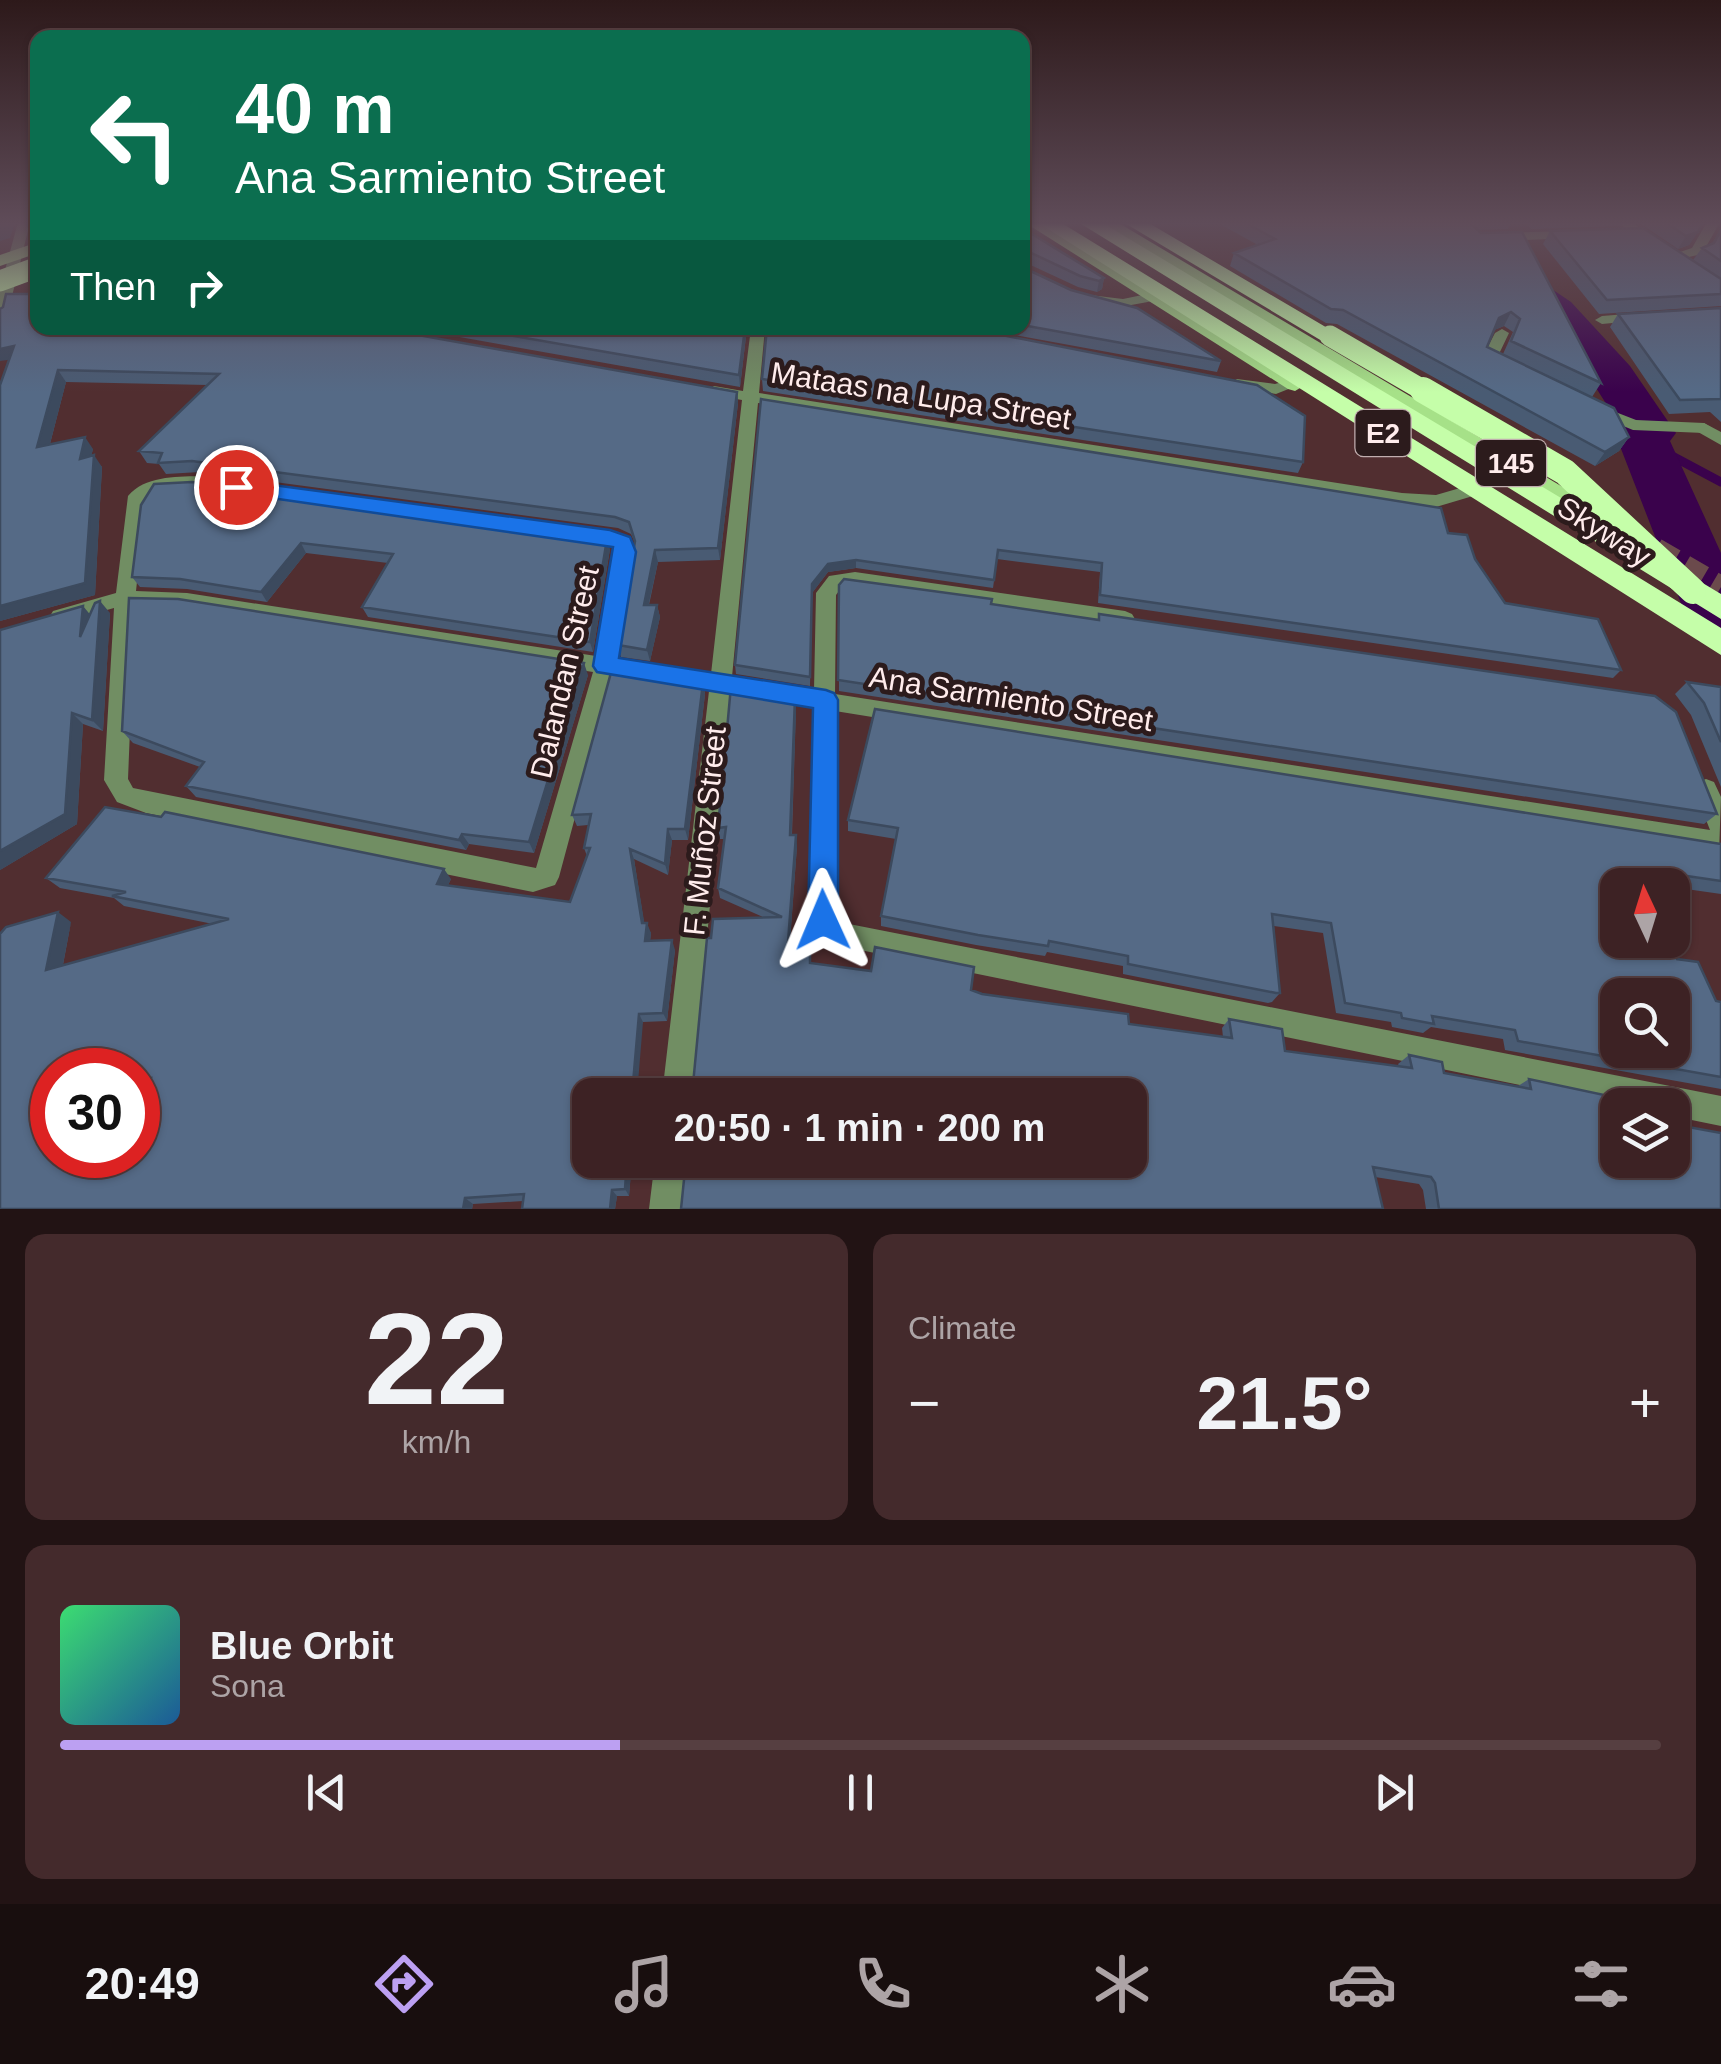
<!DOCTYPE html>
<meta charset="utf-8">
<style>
body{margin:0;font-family:Helvetica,sans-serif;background:#442a2c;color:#f1f3f6;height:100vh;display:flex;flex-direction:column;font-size:38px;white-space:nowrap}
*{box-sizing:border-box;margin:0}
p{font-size:32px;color:#ada4a6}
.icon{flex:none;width:55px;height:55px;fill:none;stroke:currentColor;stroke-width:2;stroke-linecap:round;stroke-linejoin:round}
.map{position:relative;height:1209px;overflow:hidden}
.panel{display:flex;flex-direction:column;gap:25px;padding:25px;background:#221314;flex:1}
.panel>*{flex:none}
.top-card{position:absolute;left:30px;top:30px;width:1000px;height:305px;border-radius:20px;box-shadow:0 2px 8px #0004,0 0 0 2px #563f41;background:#0b6e4f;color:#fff;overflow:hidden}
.needle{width:65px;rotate:356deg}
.tools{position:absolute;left:1600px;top:868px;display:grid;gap:20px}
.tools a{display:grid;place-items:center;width:90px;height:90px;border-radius:20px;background:#3d2224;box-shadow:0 2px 8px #0004,0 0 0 2px #563f41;font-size:50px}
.speed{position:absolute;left:30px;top:1048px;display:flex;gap:20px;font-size:50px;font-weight:700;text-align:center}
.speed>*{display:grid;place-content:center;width:130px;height:130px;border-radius:50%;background:#3d2224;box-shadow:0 2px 8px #0004,0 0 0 2px #563f41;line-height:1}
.speed .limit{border:15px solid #d22;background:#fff;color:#111}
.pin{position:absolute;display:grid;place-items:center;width:85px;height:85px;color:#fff;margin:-42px;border:5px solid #fff;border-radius:50%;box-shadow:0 2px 10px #0007}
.me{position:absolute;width:110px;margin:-55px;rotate:359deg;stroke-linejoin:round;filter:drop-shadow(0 0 8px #0008)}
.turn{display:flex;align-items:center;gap:35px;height:210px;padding:0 40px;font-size:45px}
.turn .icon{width:130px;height:130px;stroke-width:2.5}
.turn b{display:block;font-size:70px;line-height:85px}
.then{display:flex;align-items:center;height:95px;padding:0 40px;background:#0003;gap:20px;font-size:38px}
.big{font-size:75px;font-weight:600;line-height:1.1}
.panel .widget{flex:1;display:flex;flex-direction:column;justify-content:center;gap:15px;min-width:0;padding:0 35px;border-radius:20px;background:#442a2c}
.panel .dial{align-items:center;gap:0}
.dial b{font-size:130px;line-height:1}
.song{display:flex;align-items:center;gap:30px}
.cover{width:120px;height:120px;border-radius:15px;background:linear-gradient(135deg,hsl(140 70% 55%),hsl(210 70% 35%))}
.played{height:10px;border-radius:5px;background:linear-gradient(90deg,#bca0f2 35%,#563f41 35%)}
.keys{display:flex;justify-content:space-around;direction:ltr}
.heat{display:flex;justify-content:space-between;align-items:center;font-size:55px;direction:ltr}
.panel .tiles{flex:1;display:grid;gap:25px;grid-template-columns:1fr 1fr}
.widget:last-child{grid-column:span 2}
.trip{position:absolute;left:572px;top:1078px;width:575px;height:100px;border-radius:20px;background:#3d2224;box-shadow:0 2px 8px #0004,0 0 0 2px #563f41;font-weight:600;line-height:100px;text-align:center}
.menu{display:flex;height:160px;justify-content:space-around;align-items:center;background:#180e0e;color:#ada4a6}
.menu .icon{width:70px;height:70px}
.menu .selected{color:#bca0f2}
.menu b{font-size:45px;color:#f1f3f6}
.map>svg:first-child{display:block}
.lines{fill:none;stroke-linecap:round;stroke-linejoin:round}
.stream{stroke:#3a024c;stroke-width:9}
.river{fill:#3a024c;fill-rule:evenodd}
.primary-tunnel{stroke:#6b4a4c;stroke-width:22;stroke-dasharray:22 11;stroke-linecap:butt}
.pedestrian{fill:#718e63;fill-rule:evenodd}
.minor{fill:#718e63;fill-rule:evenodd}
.primary{fill:#a6e188;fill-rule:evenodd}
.motorway{fill:#c5fea9;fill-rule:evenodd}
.motorway-bridge-far1{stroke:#c5fea9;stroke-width:21}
.motorway-bridge{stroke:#c5fea9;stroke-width:26}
.wall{fill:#495b73;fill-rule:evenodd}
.shaded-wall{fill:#3c4a5e}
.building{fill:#556a86;stroke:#3c4a5e;stroke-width:2.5;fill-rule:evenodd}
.route{fill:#1a73e8;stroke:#114b97;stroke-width:2.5}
.labels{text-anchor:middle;stroke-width:10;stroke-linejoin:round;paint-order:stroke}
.shield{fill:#2c1b1c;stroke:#c0adae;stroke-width:2.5}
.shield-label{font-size:28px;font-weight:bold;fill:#ffecec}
.street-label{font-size:30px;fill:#ffecec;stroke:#2c1b1c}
</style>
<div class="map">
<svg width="1721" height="1209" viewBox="0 0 1721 1209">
<rect width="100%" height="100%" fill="#512e30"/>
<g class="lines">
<!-- stream -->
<path class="stream" d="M1644,441L1721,482"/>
<!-- river -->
<path class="river" d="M1407,222H1453L1571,302L1630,366L1676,433L1670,441L1721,553V648L1698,641L1689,624L1618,441L1624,432L1593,383L1539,322L1412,230Z"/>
<!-- primary-tunnel -->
<path class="primary-tunnel" d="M1656,549L1721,587"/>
<!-- pedestrian -->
<path class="pedestrian" d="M1502,329L1509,333L1498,356L1514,366L1506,371L1482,358L1495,333Z
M1237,379L1275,384L1293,379L1301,384L1276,394L1231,387L1229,384Z
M1595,404L1636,420L1704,423L1712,428L1704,433L1633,430L1589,412V406Z"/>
<!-- minor -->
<path class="minor" d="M18,222H30L7,317L0,321V289Z
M1617,222H1632L1660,243L1649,246Z
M1707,222H1720L1702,254L1671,261V255L1692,248Z
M1572,231L1578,235L1577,238L1501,241L1495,237L1501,233Z
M1152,293L1157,294V300C1133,305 1104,312 1083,299L1090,295L1123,299Z
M1639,313L1646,317L1644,320L1602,324L1595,320L1602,316Z
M751,328H765L759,393L1402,493L1436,495L1467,486L1476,492L1473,496L1436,507L1402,505L758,403L732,677L814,690L816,593L829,576L855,572L1125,611L1132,614L1135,619L1132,624L1125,627L855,586L842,587L836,595L835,694L1710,830L1694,789L1698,782L1706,779L1714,782L1721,797L1719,853L835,711L834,909L839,922L1721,1096V1126L1672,1116V1105H1618L821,942L808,909L813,708L730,694L692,1095H662L709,691L613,676L559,877L555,885L533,892L146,813L117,802L104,780L114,608L60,623L50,616L53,611L116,593L128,496C145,476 174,477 199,476L617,532L630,537L634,552L617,660L711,674L742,400L708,394L706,391L714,386L743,391ZM199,488L614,546L596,656L187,593L136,591L146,498L160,490ZM135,606L187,607L593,672L536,868L133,788L128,779Z
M1704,423L1721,432V445L1698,432V424Z
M655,1160H685L681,1209H649Z"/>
<!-- primary -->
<path class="primary" d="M1024,222H1044L1305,385L1295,391L1288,389Z
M1097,222H1117L1620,521L1617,526H1601Z
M38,242V253L0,266V255Z"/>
<!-- motorway -->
<path class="motorway" d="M1037,222H1060L1721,628V655Z
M1078,222H1101L1721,594V619Z
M1123,222H1147L1341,336L1338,341H1322Z"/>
<!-- motorway-bridge-far1 -->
<path class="motorway-bridge-far1" d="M0,281L38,267
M1330,336L1428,393"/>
<!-- motorway-bridge -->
<path class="motorway-bridge" d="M1423,390L1565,472L1693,591"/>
</g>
<!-- wall -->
<path class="wall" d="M1216,222H1511L1508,229L1478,230L1601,383L1592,397L1503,354L1513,332L1504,326L1494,330L1487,347L1629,437L1619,451L1595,466L1337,324L1326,323L1230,266L1234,253L1258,245Z
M1526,222H1626L1620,226L1531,229Z
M1638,222H1703L1689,245L1678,249Z
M1022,228L1104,278L1102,289L1097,292L1078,287L1022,261Z
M1721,228V306L1599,314L1543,244L1550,231L1693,260L1702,248L1712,244Z
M1022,267L1221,361L1217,372L976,328H1022Z
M30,279L737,392L738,403L720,560L658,562L649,605H657L660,617L650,661L621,657L618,645L635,543L631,534L618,528L200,472L166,474L159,464L147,463L139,451L208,385L66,382L50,444L93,449L91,456L102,467L95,595L0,621V385L33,294L34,285Z
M1721,308V422L1710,412L1669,414L1610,327L1618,314Z
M409,328H747L740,387Z
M762,379L1303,462L1298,473L763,391Z
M761,399L1448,533L1475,559L1505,603L1621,670L1613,678L1098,603L1100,572L997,559L993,588L856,568L828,572L812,593L810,686L736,674L735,665Z
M141,505L610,549L593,652L368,617L362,607L388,563L306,553L267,602L187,589L140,587L132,577Z
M839,585L1098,620L1099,614L1717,814L1704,824L839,691Z
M110,613L103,731L83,724L77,824L0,870L90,614Z
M588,675L534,853L469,844L466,850L196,797L186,786L200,767L133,743L122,731Z
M1687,682L1721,687V787L1691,715L1675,694Z
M703,683L705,694L688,840H672L668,875L634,859L644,923L651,933L650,941L675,950L667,1021L643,1022L590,1160H632L629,1196H617L615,1209H522L523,1201L473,1204L472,1209H0L71,922L63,965L213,924L124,906L114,898L60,888L46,878L451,879L448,885L570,902L587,856L584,848L588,825L577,826L572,815ZM52,1070H138V1090L148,1089L138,1155H52Z
M796,709L792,835L797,846L790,942L811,963L971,990L982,994L1129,1024L1223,1037L1222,1028L1229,1019L1285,1051L1399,1066L1398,1064L1409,1055L1444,1073L1518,1086L1529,1079L1614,1113L1721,1209H1426L1423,1190L1419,1184L1375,1177L711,938L763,917L720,898L718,888L724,839H720L718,828Z
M848,820L1721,844V894L1672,887V885L1646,883L1677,959L1716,1001L1721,1002V1089L1505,1050L1503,1039L1431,1027L1423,1033L1392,1027L1391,1022L1336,1013L1323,933L1274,926L1280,993L1272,1002L1268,1003L1123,974V966L1047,952L1045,956L976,945L881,926V916L896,839L848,831Z"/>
<!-- shaded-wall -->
<path class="shaded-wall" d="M0,222H15L10,238L0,241Z
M24,222H38V231L31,234Z
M1698,232L1689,245L1678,249L1686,236Z
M1104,278L1102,289L1097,292L1099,281Z
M1511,312L1504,326L1492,331L1499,318Z
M745,328H747L740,387L739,375Z
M14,346L22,358L0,361V349Z
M58,370L66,382L46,459L37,447Z
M737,392L738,403L720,560L718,548Z
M85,437L93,449L88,470L80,459Z
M1629,437L1619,451L1595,466L1605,452Z
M94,455L102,467L95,595L0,621V606Z
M607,539L610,549L593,652L590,642Z
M301,543L306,553L267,602L261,592Z
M655,550L658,562L646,616L644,605Z
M856,560V568L828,572L812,593L810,686L812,584L828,564Z
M100,601L110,613L103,731L92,720Z
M657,605L660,617L650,661L647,650Z
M83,606L93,618L80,637Z
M584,663L588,675L534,853L529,842Z
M703,683L705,694L688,840L685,829Z
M795,697L796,709L791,846L790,835Z
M72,713L83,724L77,824L0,870V851Z
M668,829L672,840L668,875L665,864Z
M462,834L469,844L466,850L459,840Z
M796,835L797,846L789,952L788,942Z
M630,849L634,859L646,933L642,923Z
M444,869L451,879L444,894L437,884Z
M58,912L71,922L60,980L46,970Z
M647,923L651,933L649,951L645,941Z
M672,940L675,950L667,1021L663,1013Z
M639,1014L643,1022L637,1095H632Z
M627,1160H632L629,1196L625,1189Z
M612,1190L617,1196L615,1209H610Z
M465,1198L473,1204L472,1209H463Z"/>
<!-- building -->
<path class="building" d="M1244,222H1474L1471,224L1481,233L1522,232L1601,383L1511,341L1520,319L1511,312L1499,318L1487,347L1614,408L1629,437L1605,452L1343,310L1331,309L1234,253L1275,239Z
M1665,222H1703L1698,232L1686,236Z
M1022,228L1104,278L1099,281L1080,276L1025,250L1022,251Z
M1643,228L1721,279V294L1607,300L1550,231Z
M1721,230V261L1702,248L1714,243Z
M1022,267L1071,290L1137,308L1221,361L1022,325Z
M38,276V328H379L737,392L718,548L655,550L644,605H657L647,650L618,645L635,541L629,522L615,517L192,461L158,463L162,453L139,451L219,374L58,370L37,447L85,437L80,459L94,455L85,583L0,606V385L14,346L0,349V309L3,307L6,294H33L34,283L30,279Z
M1721,308V399L1680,400L1618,314Z
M468,328H745L739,375Z
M767,328H966L1257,385L1305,416L1303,462L762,379Z
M761,399L1441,508L1448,533L1467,535L1475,559L1505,603L1598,619L1621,670L1100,595L1102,563L998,550L994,580L856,560L828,564L812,584L810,677L735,665Z
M192,482L607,539L590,642L362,607L393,554L301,543L261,592L180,579L132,577L141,505L154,484Z
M844,579L992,599L991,604L1099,620V614L1655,696L1676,712L1717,814L838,680L839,585Z
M129,598L178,599L584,663L529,842L462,834L459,840L186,786L204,762L122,731Z
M100,601L92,720L72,713L65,814L0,851V630L83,606L80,637L95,603Z
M612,669L703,683L685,829H668L665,864L630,849L642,923H647L645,941L672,940L663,1013L639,1014L632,1095H590V1160H627L625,1189L612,1190L610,1209H522L524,1194L465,1198L463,1209H0V934L6,927L58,912L46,970L229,919L112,896L126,892L46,878L105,807L161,817L165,812L444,869L437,884L570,902L590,848H584L591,814L572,815ZM52,1070H138V1080L151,1078L138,1123V1155H52Z
M1687,682L1721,687V742L1704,703Z
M731,686L795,697L790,835H796L788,942H810V963L871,971L875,947L974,967L971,990L982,994L1128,1014L1129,1024L1232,1038L1229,1019L1282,1029L1285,1051L1412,1068L1409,1055L1442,1062L1444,1073L1531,1089L1529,1079L1609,1096L1614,1113H1618V1160H1672V1124L1721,1133V1209H1439L1435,1183L1431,1177L1373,1167L1383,1209H681L686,1160H1130V1095H692L707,938H711L713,919L782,917L718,888L726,827L718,828Z
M875,709L1721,844V881L1640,869L1647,885H1618V940H1669L1677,959L1698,962L1716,1001L1721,1002V1077L1518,1041L1515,1030L1432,1016L1434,1024L1402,1018L1401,1013L1345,1003L1331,923L1272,914L1280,993H1276L1128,964V956L1049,941L1048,946L978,935L881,916L898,828L848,820ZM1618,995H1672V1050H1618Z"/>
<!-- sky -->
<linearGradient id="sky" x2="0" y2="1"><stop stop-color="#2d191a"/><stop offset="0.57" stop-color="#5f4c59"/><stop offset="1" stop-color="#5f4c59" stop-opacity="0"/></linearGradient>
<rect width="1721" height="392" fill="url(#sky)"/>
<!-- route -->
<path class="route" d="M236,480L610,530L630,537L636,552L619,658L826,690L834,693L838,700V920L834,930L823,934L813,930L808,920L813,708L597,672L593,666L613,547L229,492V482Z"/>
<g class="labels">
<!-- shield labels -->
<g class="shield">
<rect x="1355.5" y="410" width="55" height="46" rx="8"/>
<rect x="1476" y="440" width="70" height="46" rx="8"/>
</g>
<g class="shield-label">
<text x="1383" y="443">E2</text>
<text x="1511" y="473">145</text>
</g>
<!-- street labels -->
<g class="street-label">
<text transform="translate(921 396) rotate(9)" y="10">Mataas na Lupa Street</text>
<text transform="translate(1604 532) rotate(32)" y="10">Skyway</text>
<text transform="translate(565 672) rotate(-77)" y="10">Dalandan Street</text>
<text transform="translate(1011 699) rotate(9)" y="10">Ana Sarmiento Street</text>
<text transform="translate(705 831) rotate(-84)" y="10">F. Muñoz Street</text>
</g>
</g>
</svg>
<div class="tools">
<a><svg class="needle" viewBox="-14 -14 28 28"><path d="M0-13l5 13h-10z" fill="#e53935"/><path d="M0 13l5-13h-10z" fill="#ada4a6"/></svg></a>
<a><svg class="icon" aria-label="search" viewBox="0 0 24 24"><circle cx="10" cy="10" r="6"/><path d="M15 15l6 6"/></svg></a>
<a><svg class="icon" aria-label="layers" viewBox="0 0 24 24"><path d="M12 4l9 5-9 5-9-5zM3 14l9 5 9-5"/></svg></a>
</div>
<div class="speed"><div class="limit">30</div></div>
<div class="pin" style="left:236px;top:487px;background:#d93025"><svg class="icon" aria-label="arrive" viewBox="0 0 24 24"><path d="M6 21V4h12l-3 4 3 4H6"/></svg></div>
<svg class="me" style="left:823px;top:920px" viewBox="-20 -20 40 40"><path d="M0-17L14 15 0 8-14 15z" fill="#1a73e8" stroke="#fff" stroke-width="4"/></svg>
<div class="trip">20:50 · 1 min · 200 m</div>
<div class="top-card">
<div class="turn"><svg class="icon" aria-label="left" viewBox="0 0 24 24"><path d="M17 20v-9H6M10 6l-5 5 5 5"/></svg><div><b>40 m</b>Ana Sarmiento Street</div></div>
<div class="then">Then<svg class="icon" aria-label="right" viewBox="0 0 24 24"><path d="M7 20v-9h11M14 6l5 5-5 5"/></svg></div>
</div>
</div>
<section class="panel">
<div class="tiles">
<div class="widget dial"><b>22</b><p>km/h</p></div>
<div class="widget"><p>Climate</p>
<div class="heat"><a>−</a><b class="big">21.5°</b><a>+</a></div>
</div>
<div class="widget">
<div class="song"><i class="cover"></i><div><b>Blue Orbit</b><p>Sona</p></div></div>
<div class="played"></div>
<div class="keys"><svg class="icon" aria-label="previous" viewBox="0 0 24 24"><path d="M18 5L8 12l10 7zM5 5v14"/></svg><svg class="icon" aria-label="pause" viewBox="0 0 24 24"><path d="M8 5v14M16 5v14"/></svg><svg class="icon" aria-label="next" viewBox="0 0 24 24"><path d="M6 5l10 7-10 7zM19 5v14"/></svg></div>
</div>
</div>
</section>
<nav class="menu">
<b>20:49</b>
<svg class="icon selected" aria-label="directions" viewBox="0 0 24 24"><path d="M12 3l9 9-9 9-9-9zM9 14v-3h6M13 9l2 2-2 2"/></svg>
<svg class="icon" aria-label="music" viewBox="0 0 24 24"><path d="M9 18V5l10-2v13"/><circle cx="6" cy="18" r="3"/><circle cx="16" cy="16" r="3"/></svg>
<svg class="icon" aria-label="phone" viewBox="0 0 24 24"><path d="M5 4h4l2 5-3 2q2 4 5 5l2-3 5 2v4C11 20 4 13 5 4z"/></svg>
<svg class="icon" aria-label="climate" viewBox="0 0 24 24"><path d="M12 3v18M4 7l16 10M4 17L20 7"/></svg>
<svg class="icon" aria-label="car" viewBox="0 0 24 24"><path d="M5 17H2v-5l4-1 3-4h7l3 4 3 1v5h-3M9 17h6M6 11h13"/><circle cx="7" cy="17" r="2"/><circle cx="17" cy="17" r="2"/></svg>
<svg class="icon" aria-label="filters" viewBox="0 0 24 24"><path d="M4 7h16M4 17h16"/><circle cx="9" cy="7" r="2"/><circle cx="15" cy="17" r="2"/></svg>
</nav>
